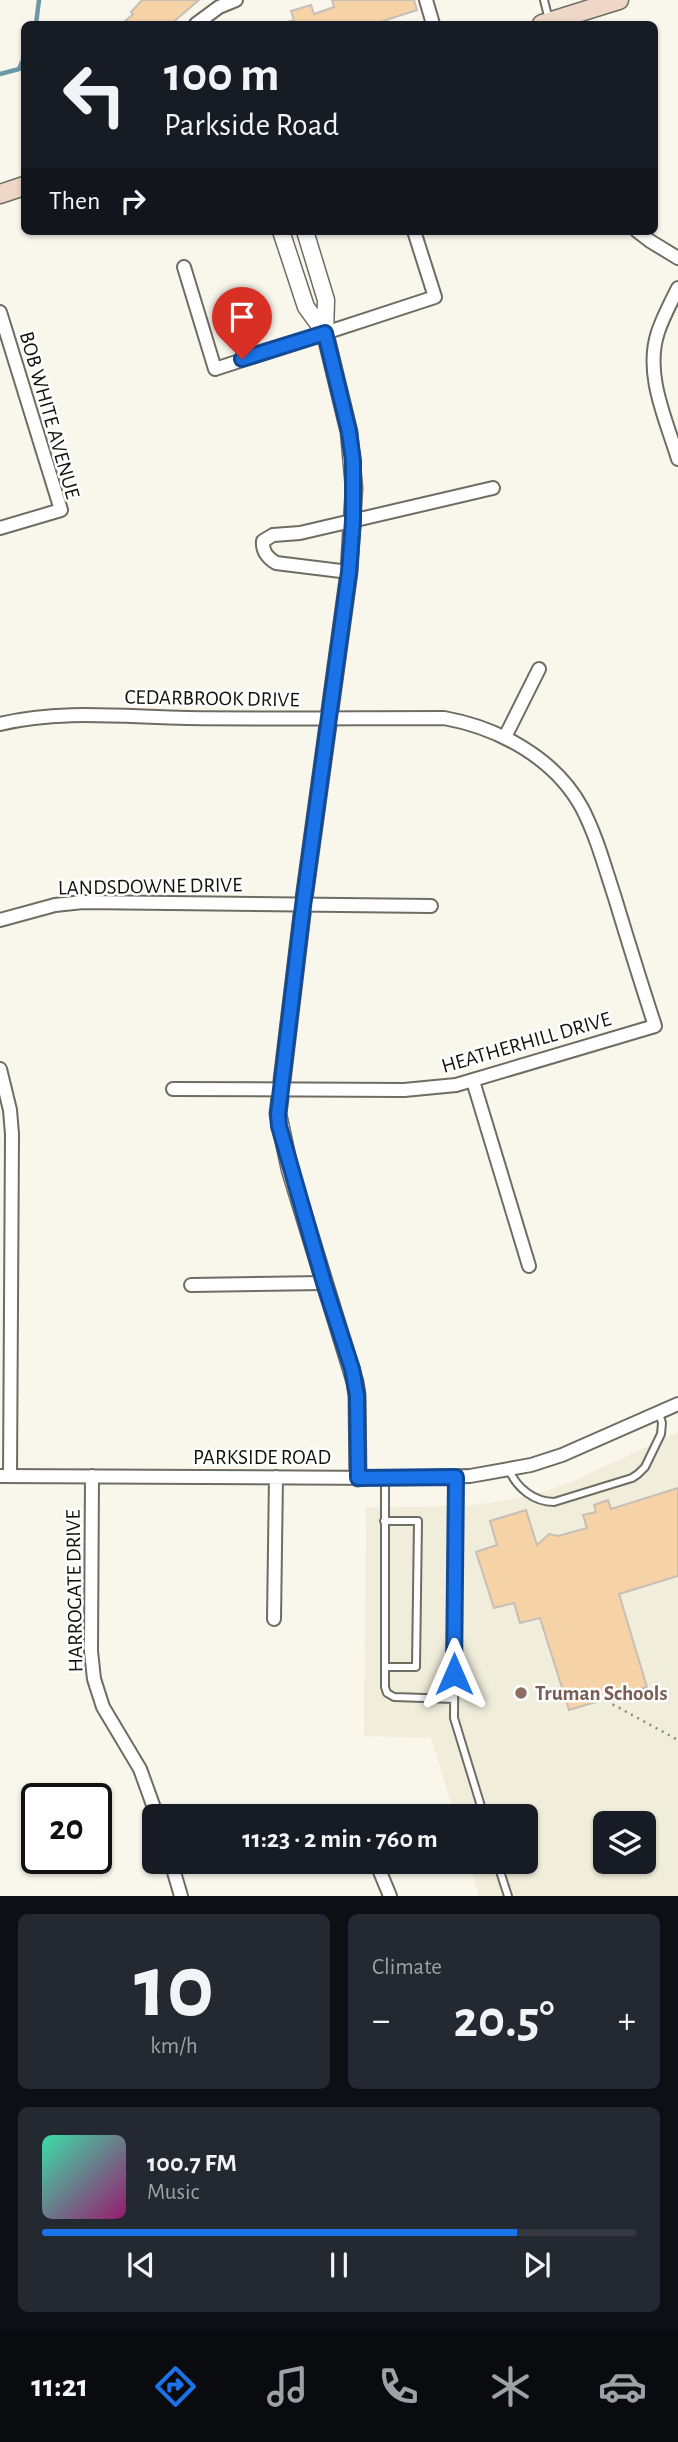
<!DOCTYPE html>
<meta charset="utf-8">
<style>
body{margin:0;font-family:"Alegreya Sans",sans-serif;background:#242831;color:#f1f3f6;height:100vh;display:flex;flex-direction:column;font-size:26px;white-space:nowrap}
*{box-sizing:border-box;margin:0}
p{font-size:23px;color:#9ea1a6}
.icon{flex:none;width:38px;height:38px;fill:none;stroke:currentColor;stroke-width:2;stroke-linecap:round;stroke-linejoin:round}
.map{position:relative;height:1896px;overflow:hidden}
.panel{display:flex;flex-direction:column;gap:18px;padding:18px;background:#0d0f14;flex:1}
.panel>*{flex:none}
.top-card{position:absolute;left:21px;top:21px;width:637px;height:214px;border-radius:10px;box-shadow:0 2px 5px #0004;background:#171b24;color:#f1f3f6;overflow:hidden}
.buttons{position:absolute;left:593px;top:1811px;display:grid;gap:14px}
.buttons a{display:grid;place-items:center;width:63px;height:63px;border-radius:10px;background:#171b24;box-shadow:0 2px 5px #0004;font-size:35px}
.speed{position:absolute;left:21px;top:1783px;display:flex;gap:14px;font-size:35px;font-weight:700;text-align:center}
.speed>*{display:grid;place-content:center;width:91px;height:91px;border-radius:50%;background:#171b24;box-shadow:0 2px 5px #0004;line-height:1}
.speed .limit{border:4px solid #111;border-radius:10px;background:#fff;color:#111}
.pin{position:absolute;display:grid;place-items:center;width:60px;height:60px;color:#fff;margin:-72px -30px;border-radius:50% 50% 50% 0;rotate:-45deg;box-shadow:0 0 7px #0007}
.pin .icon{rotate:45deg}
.me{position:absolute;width:77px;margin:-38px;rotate:0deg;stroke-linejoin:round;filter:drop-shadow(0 0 5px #0008)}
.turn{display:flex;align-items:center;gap:24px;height:147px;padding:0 28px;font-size:32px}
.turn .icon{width:91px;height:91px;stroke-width:2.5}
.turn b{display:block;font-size:49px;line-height:60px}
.then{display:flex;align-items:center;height:66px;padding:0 28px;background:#0003;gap:14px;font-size:26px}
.big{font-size:52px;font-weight:600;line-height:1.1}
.panel .card{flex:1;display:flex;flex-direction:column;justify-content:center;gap:10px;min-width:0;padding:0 24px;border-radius:10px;background:#242831}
.panel .dial{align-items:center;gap:0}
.dial b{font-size:91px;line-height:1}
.song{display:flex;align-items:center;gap:21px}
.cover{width:84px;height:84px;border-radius:10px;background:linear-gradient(135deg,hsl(160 70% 55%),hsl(320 70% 35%))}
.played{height:7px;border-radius:4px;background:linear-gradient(90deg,#1a73e8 80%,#363941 80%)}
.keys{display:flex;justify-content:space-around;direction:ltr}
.heat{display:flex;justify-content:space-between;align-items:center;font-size:38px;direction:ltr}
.panel .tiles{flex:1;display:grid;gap:18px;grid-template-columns:1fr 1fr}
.card:last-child{grid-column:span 2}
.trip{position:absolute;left:142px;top:1804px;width:396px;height:70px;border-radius:10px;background:#171b24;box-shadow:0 2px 5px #0004;font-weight:600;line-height:70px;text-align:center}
.dock{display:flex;height:112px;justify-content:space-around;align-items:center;background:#090b0e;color:#9ea1a6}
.dock .icon{width:49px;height:49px}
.dock .on{color:#1a73e8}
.dock b{font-size:32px;color:#f1f3f6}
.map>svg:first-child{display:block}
.built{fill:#f1eddb;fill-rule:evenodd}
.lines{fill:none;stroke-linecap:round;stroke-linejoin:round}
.stream{stroke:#6d98a6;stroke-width:4.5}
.building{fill:#f6d2a7;stroke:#c7bfb7;stroke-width:2}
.service-casing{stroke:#6e6c63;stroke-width:10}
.minor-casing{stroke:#6e6c63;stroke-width:16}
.tertiary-casing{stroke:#6e6c63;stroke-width:19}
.secondary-casing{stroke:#6e6c63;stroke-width:21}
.path{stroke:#898780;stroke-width:2.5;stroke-dasharray:2 5;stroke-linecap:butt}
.service{stroke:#fff;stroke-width:6}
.minor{stroke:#fff;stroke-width:12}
.tertiary{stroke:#fff;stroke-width:16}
.secondary{stroke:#eed7c6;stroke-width:18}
.route-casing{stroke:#114b97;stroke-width:18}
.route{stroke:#1a73e8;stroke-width:12}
.education-dot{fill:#8d6e63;stroke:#fff;stroke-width:2.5}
.labels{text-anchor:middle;stroke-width:5;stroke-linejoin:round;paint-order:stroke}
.street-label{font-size:21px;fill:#12120e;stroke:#fff}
.education-label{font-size:21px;font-weight:bold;fill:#785e54;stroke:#fff;text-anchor:start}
</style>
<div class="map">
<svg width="678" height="1896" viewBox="0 0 678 1896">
<rect width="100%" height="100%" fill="#f9f7ec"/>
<!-- built -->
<path class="built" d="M678,1432V1896H479L469,1862H525V1816H455L431,1738L364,1736L366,1507L467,1506L513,1499L549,1490L571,1482ZM606,1824H644V1862H606Z"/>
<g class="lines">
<!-- stream -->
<path class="stream" d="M36,24L39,0
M0,74L19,69L24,58"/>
</g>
<!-- building -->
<path class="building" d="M142,0H199L171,24H122L133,14L131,12Z
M332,0H414L417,10L374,24H288L287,22L294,20L291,11L311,5L314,14L334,7Z
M678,1488V1576L619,1594L647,1687L569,1710L540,1618L520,1623L514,1603L494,1608L476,1552L497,1545L490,1521L526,1510L537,1545L549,1534L558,1536L587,1528L583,1515L596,1512L594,1505L608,1500L611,1509Z"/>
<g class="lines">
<!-- service casing -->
<g class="service-casing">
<path id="service" d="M544,0L549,20
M509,1470C517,1488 534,1502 554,1502L632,1478L638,1474L645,1467L661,1434L662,1423L659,1413
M456,1477L454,1718L484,1816
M385,1478V1687L387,1693L394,1697L454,1699
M384,1521H418L416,1667H385
M497,1862L508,1896"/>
</g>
<!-- minor casing -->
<g class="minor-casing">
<path id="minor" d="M426,0L433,24
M196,24L219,7L236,0
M637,231L650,241L678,258
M184,267L215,369L435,297L414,231
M678,288C671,302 663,317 658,332C644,374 666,419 678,459
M0,312L61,510L0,528
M349,572L276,563C268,558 262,552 263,541L273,535L300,533L493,488
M0,724C61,709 125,717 187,718C273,719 359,718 444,718C499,728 555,758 582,808C597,837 605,868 615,898C628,941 641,983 655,1026L456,1085L404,1090L173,1089
M505,737L539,669
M0,920L55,905L83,902L431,906
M0,1069L10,1110L12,1134L10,1476
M473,1081L529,1266
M191,1285L324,1283
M0,1476L385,1478L470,1476L531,1465L562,1455L678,1404
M92,1476L91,1651L94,1679L103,1707L140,1769L157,1816
M274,1619L276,1477
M171,1862L181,1896
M376,1862L390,1896"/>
</g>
<!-- tertiary casing -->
<g class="tertiary-casing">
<path id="tertiary" d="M281,231L306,307L325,333
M305,231L326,300L325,333L349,432L354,488L349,572L303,906L278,1114L290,1170L355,1382L357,1395L358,1478"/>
</g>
<!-- secondary casing -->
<g class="secondary-casing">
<path id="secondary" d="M542,24L619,0
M0,194L24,186"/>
</g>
<!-- path -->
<path class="path" d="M610,1698L612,1704L678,1740"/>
<!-- service -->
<use href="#service" class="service"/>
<!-- minor -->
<use href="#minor" class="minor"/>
<!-- tertiary -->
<use href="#tertiary" class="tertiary"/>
<!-- secondary -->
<use href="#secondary" class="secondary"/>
</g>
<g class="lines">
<!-- route casing -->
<g class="route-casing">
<path id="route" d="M242,359L325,333L349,432L353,461V521L349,572L303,906L278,1114L279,1126L324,1283L352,1369L357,1395L358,1478L456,1477L454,1674"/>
</g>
<!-- route -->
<use href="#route" class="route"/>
</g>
<!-- markers -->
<circle class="education-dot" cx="521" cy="1693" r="7"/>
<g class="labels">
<!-- street labels -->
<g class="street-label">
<text transform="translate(50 415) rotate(74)" y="7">BOB WHITE AVENUE</text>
<text transform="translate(212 698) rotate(1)" y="7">CEDARBROOK DRIVE</text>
<text transform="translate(150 886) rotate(-1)" y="7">LANDSDOWNE DRIVE</text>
<text transform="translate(526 1042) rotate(-16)" y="7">HEATHERHILL DRIVE</text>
<text x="262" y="1464">PARKSIDE ROAD</text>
<text transform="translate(74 1591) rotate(-91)" y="7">HARROGATE DRIVE</text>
</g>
<!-- education labels -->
<g class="education-label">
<text x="535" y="1700">Truman Schools</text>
</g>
</g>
</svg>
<div class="buttons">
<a><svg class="icon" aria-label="layers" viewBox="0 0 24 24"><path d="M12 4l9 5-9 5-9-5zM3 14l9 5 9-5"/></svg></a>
</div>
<div class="speed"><div class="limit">20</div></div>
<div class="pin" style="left:242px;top:359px;background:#d93025"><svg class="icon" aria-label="arrive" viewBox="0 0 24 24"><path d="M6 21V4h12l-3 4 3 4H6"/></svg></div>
<svg class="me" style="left:454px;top:1674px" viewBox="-20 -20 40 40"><path d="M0-17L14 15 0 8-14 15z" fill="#1a73e8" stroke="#fff" stroke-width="4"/></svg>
<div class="trip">11:23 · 2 min · 760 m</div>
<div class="top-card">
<div class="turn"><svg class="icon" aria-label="left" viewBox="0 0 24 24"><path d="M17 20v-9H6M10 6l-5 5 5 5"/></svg><div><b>100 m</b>Parkside Road</div></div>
<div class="then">Then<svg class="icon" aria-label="right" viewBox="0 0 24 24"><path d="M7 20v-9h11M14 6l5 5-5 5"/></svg></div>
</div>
</div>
<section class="panel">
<div class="tiles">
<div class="card dial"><b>10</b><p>km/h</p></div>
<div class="card"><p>Climate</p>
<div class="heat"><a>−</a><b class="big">20.5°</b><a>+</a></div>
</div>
<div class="card">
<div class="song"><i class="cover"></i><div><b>100.7 FM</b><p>Music</p></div></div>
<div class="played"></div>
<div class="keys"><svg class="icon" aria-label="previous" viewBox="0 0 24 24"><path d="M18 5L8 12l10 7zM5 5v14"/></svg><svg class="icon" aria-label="pause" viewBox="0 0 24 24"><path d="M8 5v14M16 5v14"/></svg><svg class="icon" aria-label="next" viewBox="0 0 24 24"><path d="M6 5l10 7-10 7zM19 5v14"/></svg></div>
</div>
</div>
</section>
<nav class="dock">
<b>11:21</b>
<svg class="icon on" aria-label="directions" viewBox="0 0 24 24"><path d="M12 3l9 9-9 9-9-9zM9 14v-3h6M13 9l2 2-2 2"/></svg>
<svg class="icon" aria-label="music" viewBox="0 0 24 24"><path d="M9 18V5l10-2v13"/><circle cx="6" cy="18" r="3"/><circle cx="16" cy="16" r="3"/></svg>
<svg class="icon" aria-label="phone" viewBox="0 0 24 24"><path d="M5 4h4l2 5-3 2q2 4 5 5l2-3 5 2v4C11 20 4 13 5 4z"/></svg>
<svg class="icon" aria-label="climate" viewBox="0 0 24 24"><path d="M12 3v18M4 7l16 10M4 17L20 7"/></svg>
<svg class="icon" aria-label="car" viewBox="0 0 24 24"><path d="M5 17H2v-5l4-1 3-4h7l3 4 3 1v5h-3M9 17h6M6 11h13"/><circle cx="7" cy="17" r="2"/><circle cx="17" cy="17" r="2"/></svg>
</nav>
